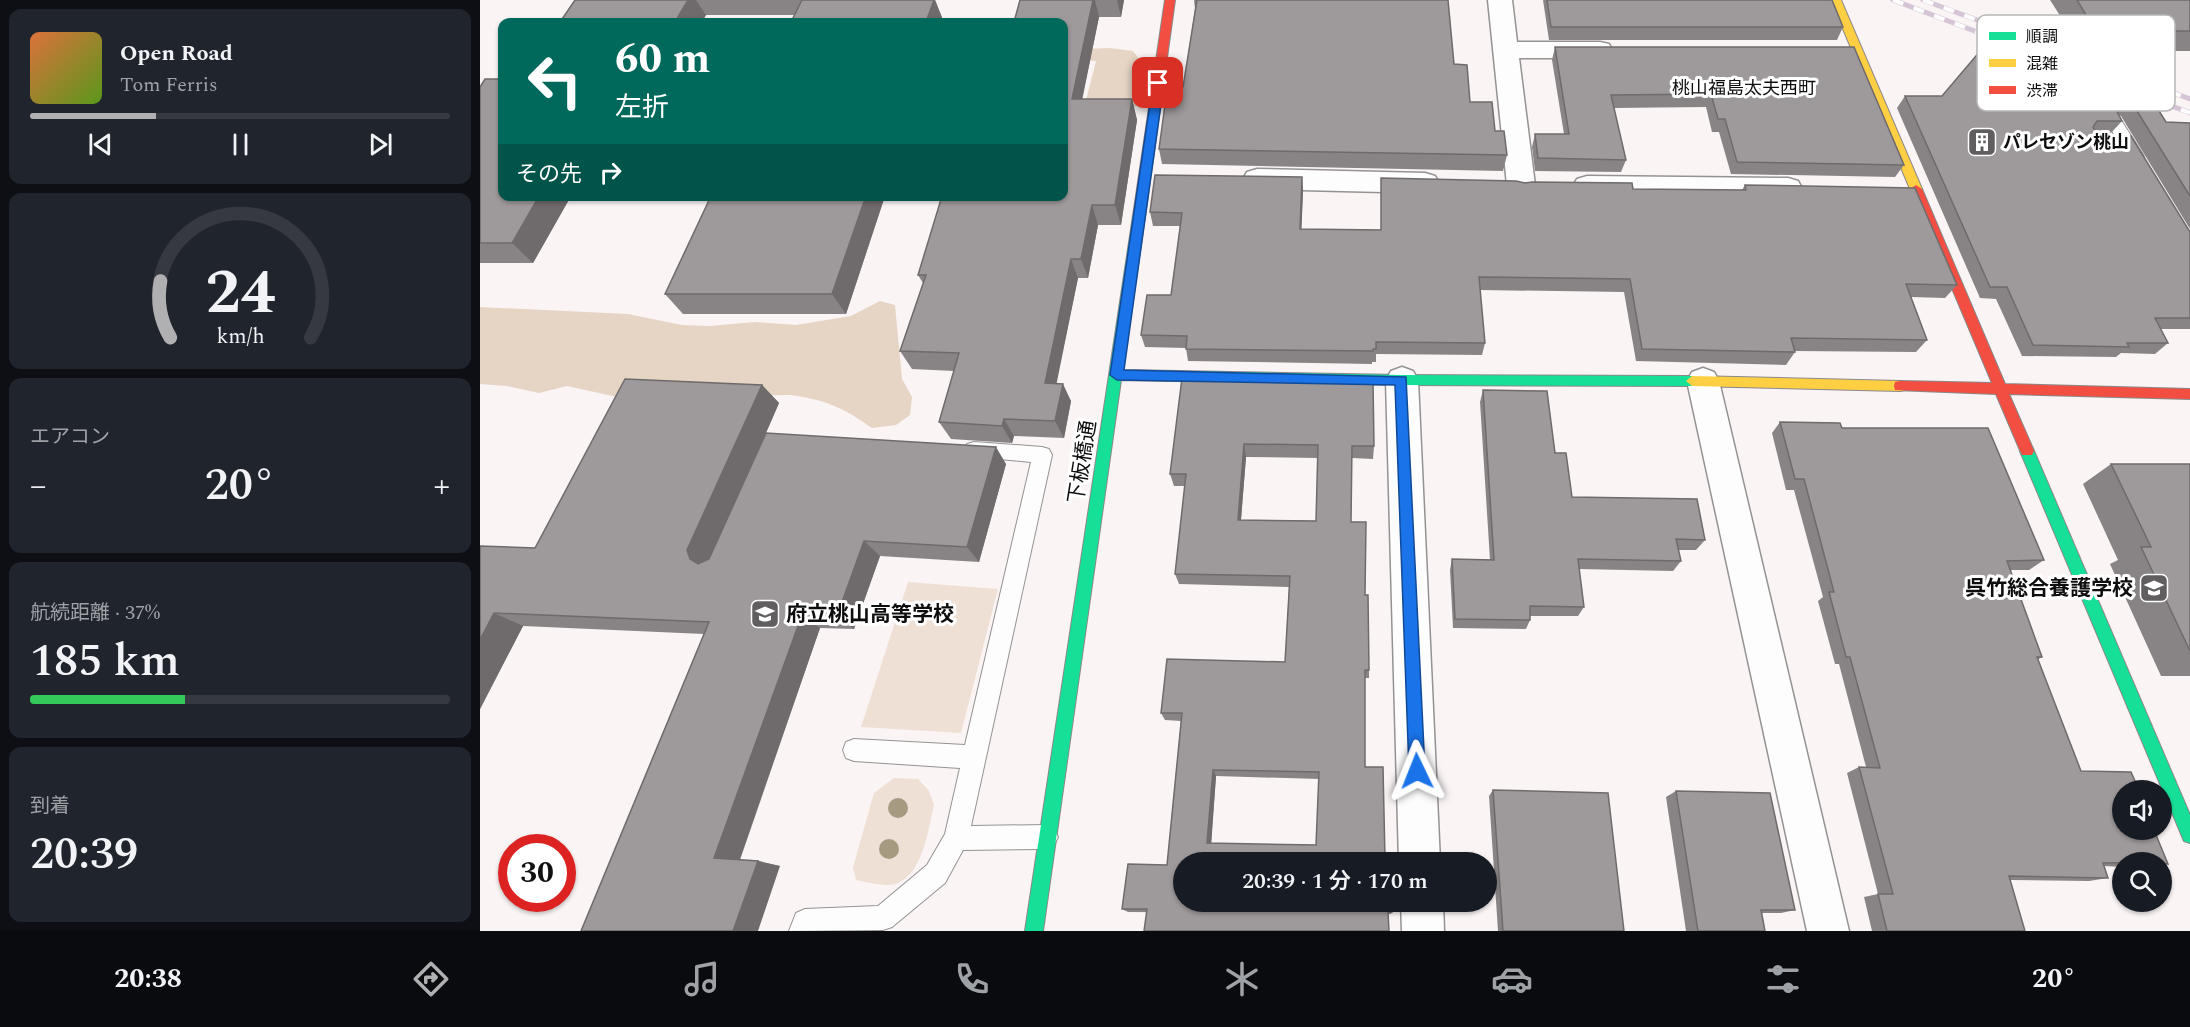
<!DOCTYPE html>
<html lang="ja">
<meta charset="utf-8">
<style>
body{margin:0;font-family:Spectral,"Noto Sans JP",serif;background:#20242c;color:#f1f3f6;height:100vh;display:flex;flex-direction:column;font-size:22px;white-space:nowrap}
*{box-sizing:border-box;margin:0}
p{font-size:20px;color:#9ea1a6}
.icon{flex:none;width:33px;height:33px;fill:none;stroke:currentColor;stroke-width:2;stroke-linecap:round;stroke-linejoin:round}
.map{position:relative;flex:1;overflow:hidden}
.details{display:flex;flex-direction:column;gap:9px;padding:9px;background:#0d0f14;width:480px}
.details>*{flex:none}
.hud{position:absolute;left:18px;top:18px;width:570px;height:183px;border-radius:12px;box-shadow:0 2px 4px #0004;background:#00695c;color:#fff;overflow:hidden}
.tools{position:absolute;left:1632px;top:780px;display:grid;gap:12px}
.tools a{display:grid;place-items:center;width:60px;height:60px;border-radius:50%;background:#171b24;box-shadow:0 2px 4px #0004;font-size:30px}
.speed{position:absolute;left:18px;top:834px;display:flex;gap:12px;font-size:30px;font-weight:700;text-align:center}
.speed>*{display:grid;place-content:center;width:78px;height:78px;border-radius:50%;background:#171b24;box-shadow:0 2px 4px #0004;line-height:1}
.speed .limit{border:9px solid #d22;background:#fff;color:#111}
.pin{position:absolute;display:grid;place-items:center;width:51px;height:51px;color:#fff;margin:-26px;border-radius:12px;box-shadow:0 3px 9px #0006}
.me{position:absolute;width:66px;margin:-33px;rotate:358deg;stroke-linejoin:round;filter:drop-shadow(0 0 4px #0008)}
.turn{display:flex;align-items:center;gap:21px;height:126px;padding:0 18px;font-size:27px}
.turn .icon{width:78px;height:78px;stroke-width:2.5}
.turn b{display:block;font-size:42px;line-height:51px}
.then{display:flex;align-items:center;height:57px;padding:0 18px;background:#0003;gap:12px;font-size:22px}
.big{font-size:45px;font-weight:600;line-height:1.1}
.details .tile{flex:1;display:flex;flex-direction:column;justify-content:center;gap:9px;min-width:0;padding:0 21px;border-radius:12px;background:#20242c}
.details .dial{align-items:center;gap:0}
.dial svg{height:156px;overflow:visible;fill:none;stroke:#363941;stroke-width:7;stroke-linecap:round;text-anchor:middle}
.dial text{fill:#f1f3f6;stroke:none}
.song{display:flex;align-items:center;gap:18px}
.cover{width:72px;height:72px;border-radius:9px;background:linear-gradient(135deg,hsl(20 70% 55%),hsl(90 70% 35%))}
.played{height:6px;border-radius:3px;background:linear-gradient(90deg,#b0b0b2 30%,#363941 30%)}
.keys{display:flex;justify-content:space-around;direction:ltr}
.heat{display:flex;justify-content:space-between;align-items:center;font-size:33px;direction:ltr}
.charge{height:9px;border-radius:4px;background:linear-gradient(90deg,#34c759 37%,#363941 0)}
.trip{position:absolute;left:693px;top:852px;width:324px;height:60px;border-radius:30px;background:#171b24;box-shadow:0 2px 4px #0004;font-weight:600;line-height:60px;text-align:center}
.menu{display:flex;height:96px;justify-content:space-around;align-items:center;background:#090b0e;color:#9ea1a6}
.menu .icon{width:42px;height:42px}
.menu .on{color:#b0b0b2}
.menu b{font-size:27px;color:#f1f3f6}
main{display:flex;flex:1;min-height:0}
.map>svg:first-child{display:block}
.green{fill:#efe0d5}
.forest{fill:#e6d5c4}
.lines{fill:none;stroke-linecap:round;stroke-linejoin:round}
.lane-casing{stroke:#949292;stroke-width:2}
.street-casing{stroke:#949292;stroke-width:3}
.fast-casing{stroke:#8b8889;stroke-width:2}
.slow-casing{stroke:#8b8889;stroke-width:2}
.jam-casing{stroke:#8b8889;stroke-width:2}
.lane{fill:#fefdfe;fill-rule:evenodd}
.street{fill:#fefdfe;fill-rule:evenodd}
.fast{fill:#16e098;fill-rule:evenodd}
.slow{fill:#ffcf43;fill-rule:evenodd}
.jam{fill:#f24e42;fill-rule:evenodd}
.rail-casing{stroke:#d5c5d6;stroke-width:5}
.rail{stroke:#fff;stroke-width:4;stroke-dasharray:11;stroke-linecap:butt}
.tree{fill:#a69b81}
.wall{fill:#888485;fill-rule:evenodd}
.shaded-wall{fill:#6f6b6c}
.building{fill:#9e999b;stroke:#6f6b6c;stroke-width:1.5;fill-rule:evenodd}
.route{fill:#1a73e8;stroke:#114b97;stroke-width:1.5}
.labels{text-anchor:middle;stroke-width:6;stroke-linejoin:round;paint-order:stroke}
.far-neighbourhood-label{font-size:18px;fill:#0e0e0e;stroke:#fff}
.far-poi-label{font-size:18px;font-weight:bold;fill:#0e0e0e;stroke:#fff;text-anchor:start}
.street-label{font-size:21px;fill:#0e0e0e;stroke:#fff}
.poi-label{font-size:21px;font-weight:bold;fill:#0e0e0e;stroke:#fff;text-anchor:end}
.key{fill:#fff;stroke:#b7b7b7;stroke-width:1.5}
.key-label{font-size:16px;fill:#0e0e0e}
</style>
<main>
<section class="details">
<div class="tile">
<div class="song"><i class="cover"></i><div><b>Open Road</b><p>Tom Ferris</p></div></div>
<div class="played"></div>
<div class="keys"><svg class="icon" aria-label="previous" viewBox="0 0 24 24"><path d="M18 5L8 12l10 7zM5 5v14"/></svg><svg class="icon" aria-label="pause" viewBox="0 0 24 24"><path d="M8 5v14M16 5v14"/></svg><svg class="icon" aria-label="next" viewBox="0 0 24 24"><path d="M6 5l10 7-10 7zM19 5v14"/></svg></div>
</div>
<div class="tile dial"><svg viewBox="0 0 100 80">
<path d="M14 69A42 42 0 1 1 86 69"/>
<path d="M14 69A42 42 0 0 1 9 40" stroke="#b0b0b2"/>
<text x="50" y="56" font-size="32" font-weight="700">24</text>
<text x="50" y="72" font-size="11">km/h</text>
</svg></div>
<div class="tile"><p>エアコン</p>
<div class="heat"><a>−</a><b class="big">20°</b><a>+</a></div>
</div>
<div class="tile"><p>航続距離 · 37%</p><b class="big">185 km</b><div class="charge"></div></div>
<div class="tile"><p>到着</p><b class="big">20:39</b></div>
</section>
<div class="map">
<svg width="1710" height="931" viewBox="0 0 1710 931">
<rect width="100%" height="100%" fill="#faf4f5"/>
<!-- green -->
<path class="green" d="M428,582L518,589L481,733L381,727Z
M414,778L438,779L449,791L454,805C448,830 442,884 408,885C398,885 386,882 376,880L373,867L394,793Z"/>
<!-- forest -->
<path class="forest" d="M630,48L653,51L664,65L657,106L635,111L604,108L616,61L584,59V50Z
M400,301L415,305L422,379L432,397L430,415L416,425L392,428C364,408 346,400 311,395L137,397L87,386L59,393L27,386L0,384V307L148,314L202,325L230,326L275,322L316,325L371,316Z"/>
<g class="lines">
<!-- lane casing -->
<g class="lane-casing">
<path id="lane" d="M1634,116L1639,117L1662,153L1664,157L1662,161H1650L1626,121Z
M494,442L562,447L569,449L572,455L491,826L566,825L574,829L578,837L574,845L566,849L483,850L465,883L412,927L403,930L309,931L316,913L325,909L398,906L447,865L465,834L480,768L374,761L366,758L363,750L366,742L374,739L485,745L551,462L487,456L484,450L487,444Z"/>
</g>
<!-- street casing -->
<g class="street-casing">
<path id="street" d="M1008,0H1032L1037,42H1120L1129,44L1132,50L1129,56L1120,58H1039L1055,185L1051,192L1041,195L1031,192L1027,185Z
M777,169L945,173L955,176L959,183L955,190L945,193L777,189L767,186L763,179L767,172Z
M1107,176L1308,178L1318,181L1322,188L1318,195L1308,198L1107,196L1097,193L1093,186L1097,179Z
M922,367L933,371L938,380L960,862H919L906,380L911,371Z
M1223,368L1234,372L1239,381L1369,931H1327L1207,381L1212,372Z
M921,902H963L964,931H922Z"/>
</g>
<!-- fast casing -->
<g class="fast-casing">
<path id="fast" d="M659,212L665,216L643,370L922,375L1212,376L1218,381L1212,386L922,385L641,380L563,931H545L653,216Z
M1547,445L1552,447L1554,451L1710,815V843L1704,841L1540,451L1542,447Z"/>
</g>
<!-- slow casing -->
<g class="slow-casing">
<path id="slow" d="M1351,0H1361L1442,189L1440,192L1436,193L1430,189Z
M1212,376L1420,381L1425,382L1426,386L1425,390L1420,391L1212,386L1206,381Z"/>
</g>
<!-- jam casing -->
<g class="jam-casing">
<path id="jam" d="M685,0H695L665,216L659,220L653,216Z
M1436,185L1442,189L1525,384L1710,389V399L1529,394L1554,451L1552,455H1542L1516,394L1415,390L1414,386L1415,382L1420,381L1512,383L1430,189Z"/>
</g>
<!-- lane -->
<use href="#lane" class="lane"/>
<!-- street -->
<use href="#street" class="street"/>
<!-- fast -->
<use href="#fast" class="fast"/>
<!-- slow -->
<use href="#slow" class="slow"/>
<!-- jam -->
<use href="#jam" class="jam"/>
<!-- rail casing -->
<g class="rail-casing">
<path id="rail" d="M1413,0L1710,113
M1443,0L1710,99"/>
</g>
<!-- rail -->
<use href="#rail" class="rail"/>
</g>
<!-- trees -->
<g class="tree">
<circle cx="418" cy="808" r="10"/>
<circle cx="409" cy="849" r="10"/>
</g>
<!-- wall -->
<path class="wall" d="M95,0H455L463,20V22H311L315,15H226L222,22H80Z
M540,0H644L641,17H619L602,99H652L657,120L641,225H618L608,278H598L576,383L591,401L584,438L534,436L532,443L471,439L459,422L474,371L432,369L420,351L443,283L438,275L584,196Z
M714,0H968L974,64L990,102L1015,131L1027,155L1023,171L682,164L679,149L703,87L715,9Z
M1063,0H1352L1363,27L1357,40H1069Z
M1570,0H1710V51H1664L1656,39H1595Z
M1075,47H1374L1424,165L1415,177L1251,174L1239,132H1232L1226,107L1134,108L1146,160L1141,172L1055,171L1052,147L1055,134H1084L1072,60Z
M0,87L22,196H91L53,263H0Z
M1425,96L1657,97L1686,122L1710,123V229L1641,116L1639,115L1642,121L1631,133H1616L1710,232V329H1681L1688,343L1675,354L1641,353L1636,357L1542,356L1516,299L1500,298L1417,108Z
M822,177L823,191L821,229L901,230V178L1153,189L1262,190L1265,185L1477,285L1465,298L1431,297L1447,340L1436,352L1314,351L1315,352L1306,365L1156,361L1144,292L1000,290L1005,343L1002,355L896,354V362H892V364L708,361L706,348L665,347L661,335L691,295L700,226H673L670,212Z
M405,196L366,314H203L185,294Z
M702,378L894,446L893,459L872,458L871,522L885,595L889,670V678H885V767L905,859L912,912L911,914L648,912L642,909L687,865L701,721L685,720L681,713L805,662L809,587L699,584L695,574L705,486H694L690,474ZM766,457L838,458L836,521L761,520ZM736,776L839,779L836,845L731,843Z
M282,385L299,403L286,433L526,464L499,562L400,556L374,629L340,628L260,860L278,861L300,866L101,931L224,634L43,626L0,709V546L55,548Z
M1003,390L1075,453L1092,497L1225,540L1216,550H1198L1201,561L1193,571L1099,569L1104,607L1098,616H1050V620L1046,629L973,628L970,570L972,559L1010,560L1000,402Z
M1300,422L1362,428L1564,560L1549,570H1530L1562,657L1557,660L1601,771L1688,864L1682,865V862H1642V867L1624,866L1628,878L1609,881L1530,880L1545,931H1392L1384,897L1398,894L1367,773L1379,767H1386L1359,664H1355L1338,601L1343,597L1314,490H1306L1292,433Z
M1631,464H1710V676H1681L1630,564L1638,560L1603,484Z
M1013,790L1144,931H1018L1009,796Z
M1196,791L1315,910L1301,913H1282L1285,931H1206L1186,797Z"/>
<!-- shaded-wall -->
<path class="shaded-wall" d="M208,0H216L226,15L222,22H195Z
M454,0H455L463,20V22H446Z
M613,0H615L619,17L598,120L592,99Z
M637,0H644L641,17Z
M652,99L657,120L641,225L635,205Z
M822,177L823,191L821,243L820,229Z
M59,196H91L53,263L32,243Z
M386,196H405L366,314L352,294Z
M612,205L618,225L608,278L601,259Z
M591,259L598,278L573,401L565,383Z
M583,384L591,401L584,438L575,421Z
M282,385L299,403L228,565L231,574L210,559L207,550Z
M524,419L534,436L532,443L522,426Z
M764,444L766,457L760,531L758,520Z
M516,447L526,464L499,562L487,547Z
M384,541L400,556L374,629L357,616Z
M14,613L43,626L0,709V640Z
M322,615L340,628L258,864L234,858Z
M733,770L736,776L731,847L727,843Z
M278,861L300,866L278,931H253Z"/>
<!-- building -->
<path class="building" d="M95,0H208L195,22H80Z
M322,0H454L446,22H311Z
M540,0H613L592,99H652L635,205H612L601,259H591L565,383L583,384L575,421L524,419L522,426L459,422L479,353L420,351L446,275H438L462,196H584V22H534Z
M717,0H968L974,64L987,65L990,102H1012L1015,131H1024L1027,155L679,149L685,105H696L698,87H703Z
M1067,0H1352L1363,27H1071Z
M1597,0H1710V31H1680L1672,20H1609Z
M1513,36L1593,70L1609,97H1657L1676,106L1686,122L1710,123V196L1652,103L1644,102L1635,108L1642,121H1617L1613,127L1617,134L1651,136L1710,232V318H1675L1688,343H1647L1649,347L1553,345L1527,287H1510L1425,96H1462Z
M1075,47H1374L1424,165L1257,162L1245,119H1238L1231,94L1131,95L1146,160L1058,158L1055,134H1089Z
M5,79H22V196H59L32,243H0V87Z
M675,175L822,177L820,229L901,230V178L1036,181L1045,183L1052,182L1152,183L1153,189L1266,190L1265,185L1435,188L1477,285L1426,284L1447,340L1311,338L1315,352L1162,349L1150,279L999,277L1005,343L896,342V349H893V351L706,349L707,336L661,335L667,295H691L702,213L670,212Z
M231,196H386L352,294H185Z
M702,378L893,381L894,446H872L871,522H886L885,595H888L889,670H885V767H903L905,859H911V862H704V902H912V912H908L909,931H664L667,909H642L648,864L687,865L702,713H681L687,659L805,662L810,576L695,574L706,474H690ZM764,444L838,445L836,521L758,520ZM733,770L839,772L836,845L727,843Z
M145,379L282,385L207,550L210,559L218,564L229,559L286,433L516,447L487,547L384,541L357,616L322,615L234,858L278,861L253,931H101L229,622L14,613L0,640V546L55,548Z
M1003,390L1067,391L1075,453H1086L1092,497L1217,499L1225,540L1196,539L1201,561L1098,559L1104,607L1050,606V620L975,619L972,559L1014,560Z
M1300,422L1360,423L1362,428H1508L1564,560L1527,561L1562,657H1557L1601,771L1651,772L1659,790H1642V830H1674L1688,864L1682,863V862L1623,863L1628,878L1529,876L1545,931H1407L1398,894H1413L1379,767L1400,768L1370,657H1366L1349,592H1354L1324,479H1315Z
M1631,464H1710V651L1661,547H1671Z
M1013,790L1128,793L1144,931H1023Z
M1196,791L1290,793L1315,910H1281L1285,931H1218Z"/>
<!-- route -->
<path class="route" d="M678,80L684,83L644,370L926,377L945,771L943,776L937,779L931,776L929,771L915,385L637,380L630,375L673,83Z"/>
<!-- icons -->
<defs>
<g id="building-square" transform="scale(1.5)"><rect x="-9" y="-9" width="18" height="18" rx="4" fill="#615e5f" stroke="#fff"/><path d="M-4-6H4V6H1V3H-1V6H-4ZM-2.5-4.3h1.7v1.8h-1.7ZM.8-4.3h1.7v1.8H.8ZM-2.5-1h1.7V.8h-1.7ZM.8-1h1.7V.8H.8Z" fill="#fff"/></g>
<g id="school-square" transform="scale(1.5)"><rect x="-9" y="-9" width="18" height="18" rx="4" fill="#615e5f" stroke="#fff"/><path d="M0-5L7-2L0 1L-7-2ZM-4 1L0 2.5L4 1V4Q0 6-4 4Z" fill="#fff"/></g>
</defs>
<g fill-rule="evenodd">
<use href="#building-square" x="1502" y="142"/>
<use href="#school-square" x="1674" y="588"/>
<use href="#school-square" x="285" y="614"/>
</g>
<g class="labels">
<!-- far-neighbourhood labels -->
<g class="far-neighbourhood-label">
<text x="1264" y="94">桃山福島太夫西町</text>
</g>
<!-- far-poi labels -->
<g class="far-poi-label">
<text x="1523" y="148">パレセゾン桃山</text>
</g>
<!-- street labels -->
<g class="street-label">
<text transform="translate(602 462) rotate(-81)" y="7">下板橋通</text>
</g>
<!-- poi labels -->
<g class="poi-label">
<text x="1653" y="595">呉竹総合養護学校</text>
<text x="306" y="621" text-anchor="start">府立桃山高等学校</text>
</g>
</g>
<!-- legend -->
<rect x="1497" y="15" width="198" height="96" rx="9" class="key"/>
<rect x="1509" y="32" width="27" height="8" fill="#16e098"/>
<rect x="1509" y="59" width="27" height="8" fill="#ffcf43"/>
<rect x="1509" y="86" width="27" height="8" fill="#f24e42"/>
<g class="key-label">
<text x="1546" y="42">順調</text>
<text x="1546" y="69">混雑</text>
<text x="1546" y="96">渋滞</text>
</g>
</svg>
<div class="tools">
<a><svg class="icon" aria-label="sound" viewBox="0 0 24 24"><path d="M4 9h4l5-4v14l-5-4H4zM17 9q2 3 0 6"/></svg></a>
<a><svg class="icon" aria-label="search" viewBox="0 0 24 24"><circle cx="10" cy="10" r="6"/><path d="M15 15l6 6"/></svg></a>
</div>
<div class="speed"><div class="limit">30</div></div>
<div class="pin" style="left:678px;top:83px;background:#d93025"><svg class="icon" aria-label="arrive" viewBox="0 0 24 24"><path d="M6 21V4h12l-3 4 3 4H6"/></svg></div>
<svg class="me" style="left:937px;top:771px" viewBox="-20 -20 40 40"><path d="M0-17L14 15 0 8-14 15z" fill="#1a73e8" stroke="#fff" stroke-width="4"/></svg>
<div class="trip">20:39 · 1 分 · 170 m</div>
<div class="hud">
<div class="turn"><svg class="icon" aria-label="left" viewBox="0 0 24 24"><path d="M17 20v-9H6M10 6l-5 5 5 5"/></svg><div><b>60 m</b>左折</div></div>
<div class="then">その先<svg class="icon" aria-label="right" viewBox="0 0 24 24"><path d="M7 20v-9h11M14 6l5 5-5 5"/></svg></div>
</div>
</div>
</main>
<nav class="menu">
<b>20:38</b>
<svg class="icon on" aria-label="directions" viewBox="0 0 24 24"><path d="M12 3l9 9-9 9-9-9zM9 14v-3h6M13 9l2 2-2 2"/></svg>
<svg class="icon" aria-label="music" viewBox="0 0 24 24"><path d="M9 18V5l10-2v13"/><circle cx="6" cy="18" r="3"/><circle cx="16" cy="16" r="3"/></svg>
<svg class="icon" aria-label="phone" viewBox="0 0 24 24"><path d="M5 4h4l2 5-3 2q2 4 5 5l2-3 5 2v4C11 20 4 13 5 4z"/></svg>
<svg class="icon" aria-label="climate" viewBox="0 0 24 24"><path d="M12 3v18M4 7l16 10M4 17L20 7"/></svg>
<svg class="icon" aria-label="car" viewBox="0 0 24 24"><path d="M5 17H2v-5l4-1 3-4h7l3 4 3 1v5h-3M9 17h6M6 11h13"/><circle cx="7" cy="17" r="2"/><circle cx="17" cy="17" r="2"/></svg>
<svg class="icon" aria-label="filters" viewBox="0 0 24 24"><path d="M4 7h16M4 17h16"/><circle cx="9" cy="7" r="2"/><circle cx="15" cy="17" r="2"/></svg>
<b>20°</b>
</nav>
